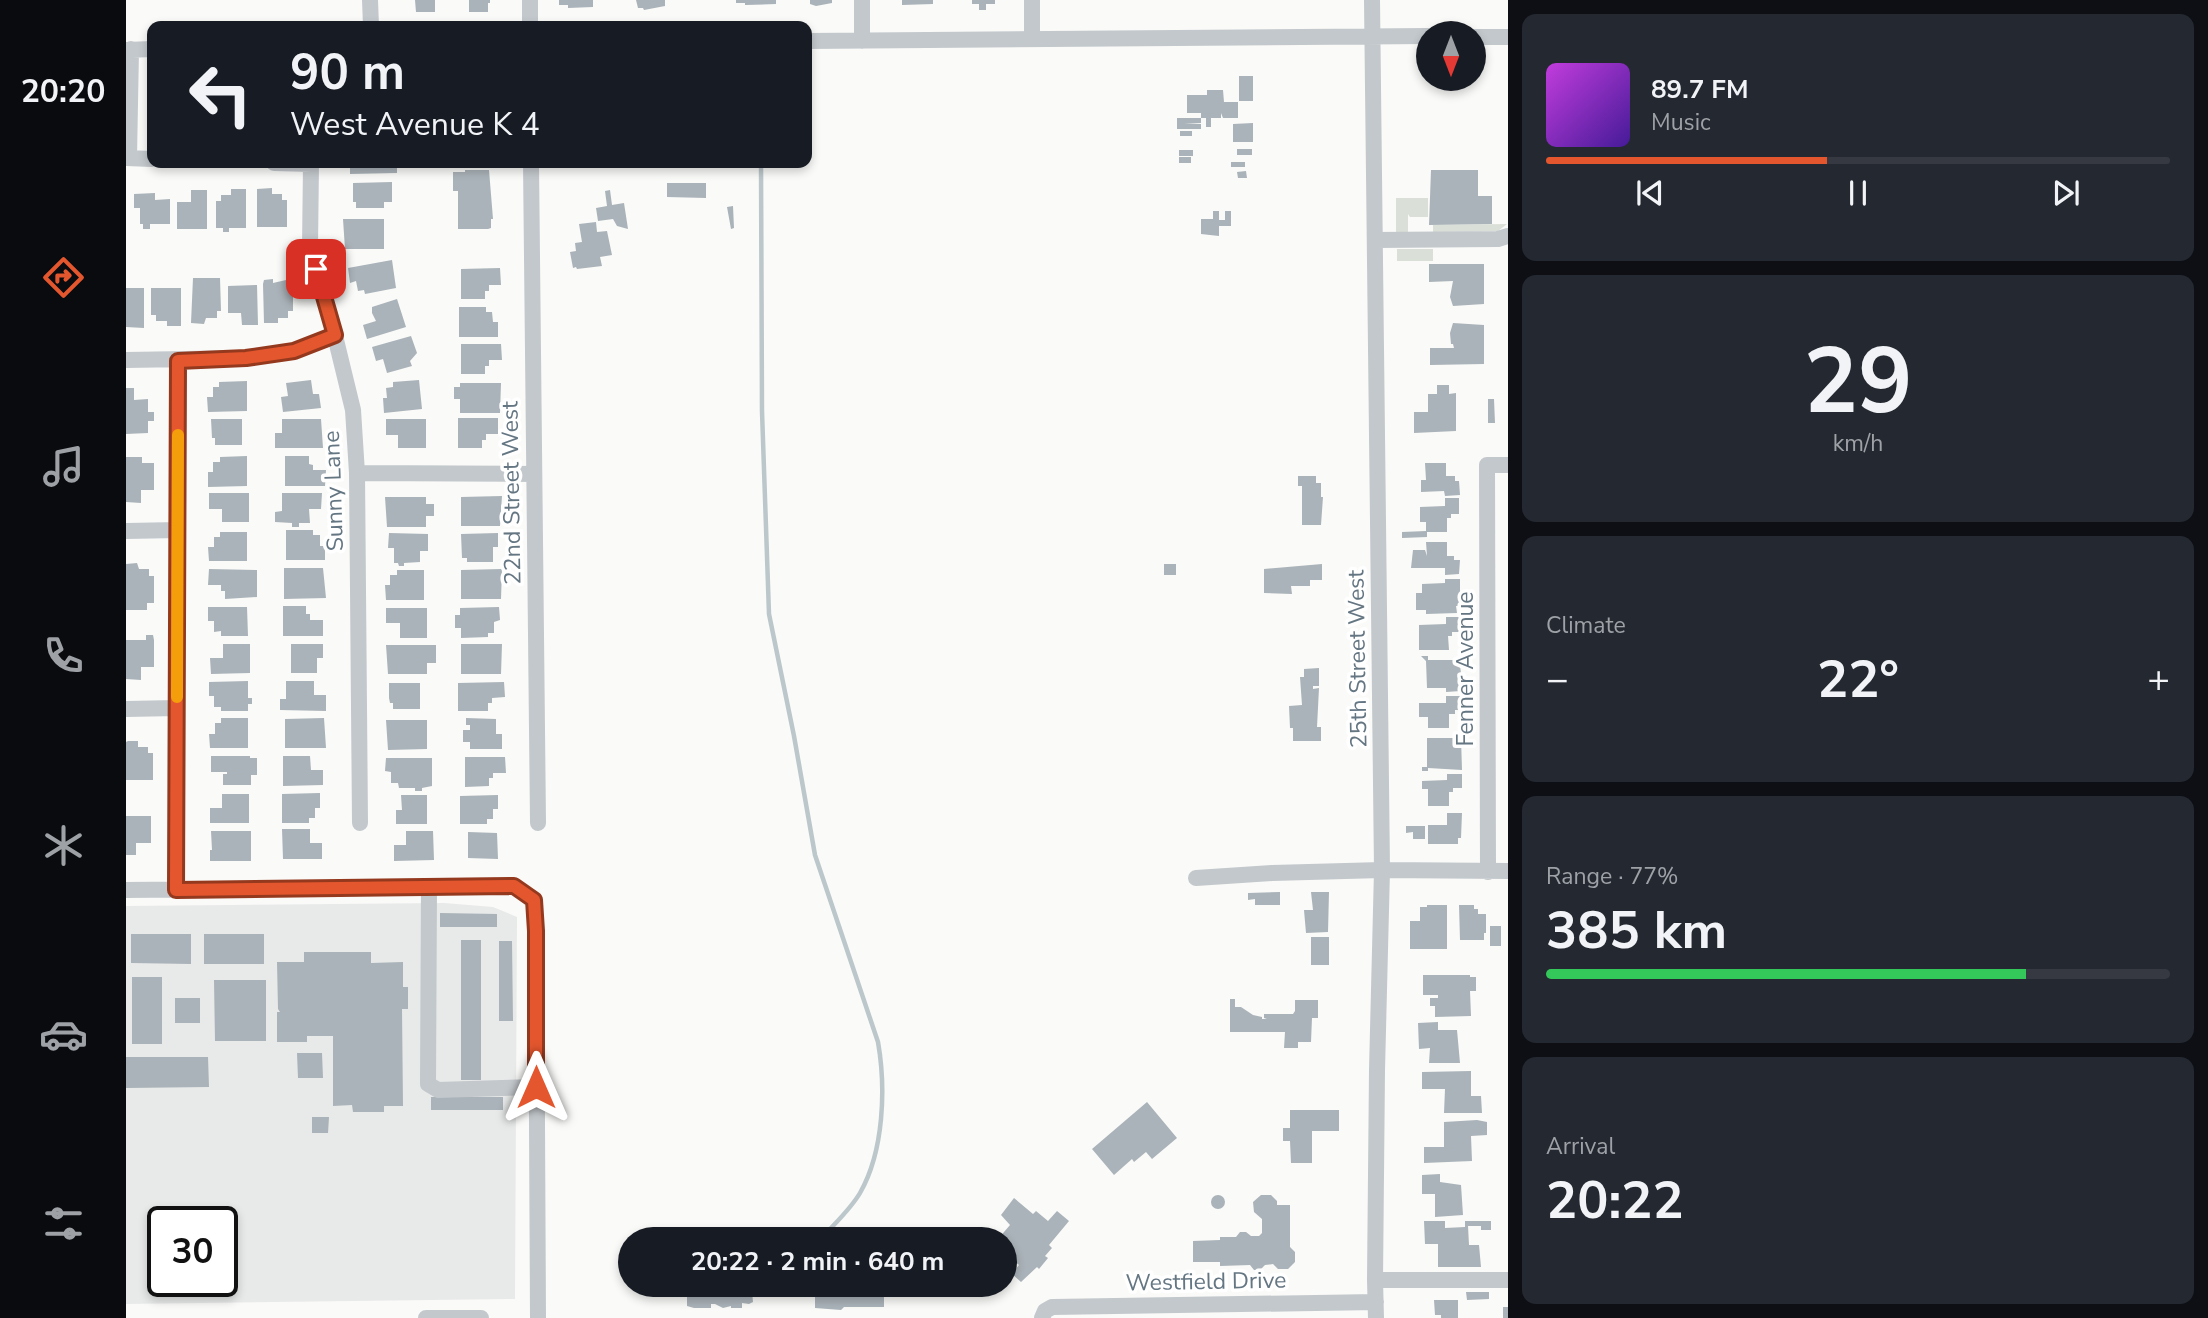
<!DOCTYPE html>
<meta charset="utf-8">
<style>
body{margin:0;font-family:"Nunito Sans",sans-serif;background:#242831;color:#f1f3f6;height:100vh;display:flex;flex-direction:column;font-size:26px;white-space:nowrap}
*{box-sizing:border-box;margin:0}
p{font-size:23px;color:#9ea1a6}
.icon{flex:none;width:38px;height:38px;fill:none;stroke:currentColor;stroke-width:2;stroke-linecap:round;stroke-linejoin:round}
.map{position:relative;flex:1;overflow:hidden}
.drawer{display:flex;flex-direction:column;gap:14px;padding:14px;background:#0d0f14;width:700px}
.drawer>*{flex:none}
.banner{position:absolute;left:21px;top:21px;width:665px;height:147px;border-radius:14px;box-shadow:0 4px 10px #0003;background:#171b24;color:#f1f3f6;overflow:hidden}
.needle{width:46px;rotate:180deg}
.fabs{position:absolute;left:1290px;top:21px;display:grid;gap:14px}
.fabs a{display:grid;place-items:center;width:70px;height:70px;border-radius:50%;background:#171b24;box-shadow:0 4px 10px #0003;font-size:35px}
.speed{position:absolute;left:21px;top:1206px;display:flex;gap:14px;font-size:35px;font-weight:700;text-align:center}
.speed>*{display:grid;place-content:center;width:91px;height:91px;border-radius:50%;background:#171b24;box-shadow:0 4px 10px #0003;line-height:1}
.speed .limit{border:4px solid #111;border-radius:10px;background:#fff;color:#111}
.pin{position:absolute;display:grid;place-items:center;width:60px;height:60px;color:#fff;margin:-30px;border-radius:14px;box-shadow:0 4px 10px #0006}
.me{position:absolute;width:77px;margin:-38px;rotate:0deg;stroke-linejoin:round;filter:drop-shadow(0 0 5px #0008)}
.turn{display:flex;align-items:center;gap:24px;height:147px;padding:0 28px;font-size:32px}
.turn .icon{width:91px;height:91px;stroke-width:2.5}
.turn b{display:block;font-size:49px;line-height:60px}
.big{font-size:52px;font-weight:700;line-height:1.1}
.drawer .card{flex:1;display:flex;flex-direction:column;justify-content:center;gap:10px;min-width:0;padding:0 24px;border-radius:14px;background:#242831}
.drawer .dial{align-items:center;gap:0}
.dial b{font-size:91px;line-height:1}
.song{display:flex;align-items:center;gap:21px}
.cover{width:84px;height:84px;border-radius:10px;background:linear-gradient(135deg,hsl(290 70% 55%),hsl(260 70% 35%))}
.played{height:7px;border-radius:4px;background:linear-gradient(90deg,#e4572e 45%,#363941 45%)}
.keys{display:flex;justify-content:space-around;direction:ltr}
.heat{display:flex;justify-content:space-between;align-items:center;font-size:38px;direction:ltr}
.charge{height:10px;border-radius:5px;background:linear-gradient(90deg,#34c759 77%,#363941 0)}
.trip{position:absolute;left:492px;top:1227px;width:399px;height:70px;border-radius:35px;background:#171b24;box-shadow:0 4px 10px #0003;font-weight:700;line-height:70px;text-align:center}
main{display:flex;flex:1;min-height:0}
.dock{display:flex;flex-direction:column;width:126px;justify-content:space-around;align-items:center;background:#090b0e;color:#9ea1a6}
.dock .icon{width:49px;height:49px}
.dock .selected{color:#e4572e}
.dock b{font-size:32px;color:#f1f3f6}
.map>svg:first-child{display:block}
.built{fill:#e8e9e9;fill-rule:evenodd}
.green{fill:#dadfd7}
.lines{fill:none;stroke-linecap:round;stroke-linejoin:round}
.stream{stroke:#bbc7cb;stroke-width:4.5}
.building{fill:#aab3b9}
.minor{stroke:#c3c8cc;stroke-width:16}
.route-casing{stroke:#94391e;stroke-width:18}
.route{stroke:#e4572e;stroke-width:12}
.slow{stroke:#f59e0b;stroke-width:12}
.labels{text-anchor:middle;stroke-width:7;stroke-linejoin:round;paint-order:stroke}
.street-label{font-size:23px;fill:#657683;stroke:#fff}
</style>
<main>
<nav class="dock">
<b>20:20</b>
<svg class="icon selected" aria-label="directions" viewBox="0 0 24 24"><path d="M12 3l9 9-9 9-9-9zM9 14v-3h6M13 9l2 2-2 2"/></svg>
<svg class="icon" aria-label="music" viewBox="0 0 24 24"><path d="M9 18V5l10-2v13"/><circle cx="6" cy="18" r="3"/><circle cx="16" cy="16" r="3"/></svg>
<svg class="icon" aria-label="phone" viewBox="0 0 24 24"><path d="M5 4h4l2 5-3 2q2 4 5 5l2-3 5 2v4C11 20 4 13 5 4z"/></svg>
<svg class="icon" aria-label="climate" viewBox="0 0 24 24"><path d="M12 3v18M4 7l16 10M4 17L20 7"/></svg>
<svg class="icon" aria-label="car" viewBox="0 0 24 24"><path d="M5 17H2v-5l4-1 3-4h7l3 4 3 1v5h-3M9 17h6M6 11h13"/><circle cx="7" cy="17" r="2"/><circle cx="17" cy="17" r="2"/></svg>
<svg class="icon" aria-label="filters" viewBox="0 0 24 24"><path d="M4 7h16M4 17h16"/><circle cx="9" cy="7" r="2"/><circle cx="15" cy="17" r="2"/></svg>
</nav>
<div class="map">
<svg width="1382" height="1318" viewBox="0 0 1382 1318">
<rect width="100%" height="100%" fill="#fafaf8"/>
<!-- built -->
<path class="built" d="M318,903L367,907L391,917L389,1299L0,1304V906ZM37,1222H96V1281H37Z"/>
<!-- green -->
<path class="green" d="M1270,198H1302V217H1284L1282,214V232H1270Z
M1381,224L1372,231L1307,232V225Z
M1271,249H1307V261H1271Z"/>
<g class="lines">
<!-- stream -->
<path class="stream" d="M635,163L636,411L643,614L668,736L689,855L752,1042C760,1088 758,1151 734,1193C724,1210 708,1224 695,1239"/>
</g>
<!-- building -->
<path class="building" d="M289,0H309V12H290Z
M343,0H364V3H362V12H343Z
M433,0H467V7L442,8V5H433Z
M510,0H539V6L518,10L517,8H512Z
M610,0H650V4L619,5V3H610Z
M684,0H706V3L690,6L684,4Z
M776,0H807V4L776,5Z
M846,0H869V4H860V10H853V4H846Z
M1113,76H1127V101H1113Z
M1081,90H1097L1098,102H1112V118H1097L1095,113V118H1085V127H1080V118H1075V113H1061V95H1081Z
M1051,118H1075V123L1058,124H1075V129H1051Z
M1127,123V142H1107V124Z
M1054,131H1066V136H1054Z
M1111,149H1126V155H1111Z
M1053,150H1067V156H1053Z
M1053,157H1065V163H1053Z
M1105,162H1119V167H1105Z
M224,163H271V173L224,174Z
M339,170H363L367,219H365V228L362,229H332V191H327V172H339Z
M1305,170H1352V196H1366V224L1303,225Z
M1120,171L1121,178H1112L1111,172Z
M266,182V202H258V208H230V202H227V183Z
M541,183H580V198L541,197Z
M146,188V194H156V200H161V227H131V189Z
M105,189H120V228H103V232H97V228H90V201H95V195H105Z
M65,190H81V229H51V202H65Z
M484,190L486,205L498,203L502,229L491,226L487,219L472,221L470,208L481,206L479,191Z
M29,193V200L44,199V224H24V229H17V224H14V208H8V194Z
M607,206L608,228L605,229L601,207Z
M1087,211H1093V220H1099V211H1105V226H1093V236L1075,234V219H1087Z
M217,219H258V249H219Z
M470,222L471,232L481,231L486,255L474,257L476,266L451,269L450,267L447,268L444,252L450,251L449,243L456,242L453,224Z
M266,260L270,288L239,294L238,290L232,291L230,281L224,283L222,268Z
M1303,264H1358V304L1327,306L1324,297L1327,281L1303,282Z
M374,268L375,285H363V291H359V299H335V269Z
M67,278H94L95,311H91V318H80L78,324L65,323Z
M147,279V283L160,280V284H167V311H162V318H152V323H138L137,284L138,280Z
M131,285L132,325H116L115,313H102V286Z
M0,288H18V328L0,327Z
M25,288H55V326H41V321H30V315H25Z
M271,299L280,327L241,339L237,325L250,321L246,313V307Z
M333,307H360V312H366L367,322H372V337H333Z
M1327,323L1358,325V364L1304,365V348H1328L1327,344H1325L1324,333Z
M285,336L291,353L284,361L286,366L261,373L257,359L250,361L246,347Z
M335,344H375L376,360H363V366H359V374H335Z
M185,380L187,394H193L195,408L157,412L155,397L162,396L160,383Z
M293,380L296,409L258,413L257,398H261L260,388L267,387V382Z
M121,381V411L82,412L81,397H87V387H93V382Z
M334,383H375L374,413H334V399H328V387H334Z
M1311,385H1323V394L1330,393V431L1288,433V412H1302V394H1311Z
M0,388H8V400L22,399V412H28V421H22V433L0,434Z
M1362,399H1368L1369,423H1362Z
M332,418H372V434H360V440H356V448H332Z
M85,419H116V445H89V438H86Z
M156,419H195L197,448H149V433H156Z
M260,419H300V448H272V435H260Z
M121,456V486L82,487V472H87V462H94V457Z
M159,456H183V464L187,465V470H200L199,486H159Z
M0,457H16V463H28V490H15V503L0,502Z
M1299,463H1320V476H1329V481H1333L1334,495L1319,496L1318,491L1295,492V480H1300Z
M1172,476H1190V483H1195V497H1197L1195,525H1176V486H1172Z
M83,493H123V522H96V509H83Z
M156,493H196L195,509H183L184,523H173V527H166V523L149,522V512L156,511Z
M376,496L374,526H335V497Z
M259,497H300V504H308V516H300V527H261Z
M1319,498H1333V514H1325V518H1321V532H1301V537L1276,538V532L1300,531V522H1294V507L1319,506Z
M160,530H187V535H194V546H199V560H160Z
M94,532H121V561H83L82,547H88V537H94Z
M263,533L302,534V551H294V562L278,563V566H273L272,563H268V548H262Z
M372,533V547H367V562H341V558H336L335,534Z
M1300,542H1321V556H1328V560H1334L1333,574L1319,575V568H1285L1287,550H1299L1301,556Z
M11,563L13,569H23V576H28V603H21V610H0V564Z
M1038,564H1050V575H1038Z
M1196,564V580H1184V586H1165L1166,594L1138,593V569Z
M158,568H197L200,598L158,599Z
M83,569L131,570V597L99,599V591H95V585H82Z
M376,569L375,599H335V570Z
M271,570H298V600H260L259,585H264V575H271Z
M1319,579H1334V606H1330L1331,613L1300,614V610H1290V593H1296V584L1319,583Z
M157,606H180V614H184V620H197V636H157Z
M82,607H121L122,636H95V631L88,632V621H82Z
M373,607L374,620L368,622V633H362V637L335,638V628H329V615H334V608Z
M260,608H301V638H274V623H260Z
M1320,617H1335V632H1326V636H1322L1323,650H1293V625L1320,624Z
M20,635H27L28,640V667H15V680L0,679V640H20Z
M97,644H124V673L85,674L84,658H97Z
M165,644H197V658H191V673H165Z
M335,644H376L375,674H335Z
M260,645H310V663H301V674H262Z
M1295,656H1302V660H1331V666H1334L1335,673V691L1320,692V688H1301L1300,661Z
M1193,668V686H1187V689L1193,688L1191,727H1195V741H1167V728H1164L1163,706L1176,705L1174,677H1178V669Z
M122,681V698H126V704H122V711H95V707H88V696H83V682Z
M160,681H188V695H200V711L154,710V699H160Z
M378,682L379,697L366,698V703H362V711H332V683Z
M263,683H294V709H267V703H264L263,698Z
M1320,696H1335V710H1329V714H1323V728H1302V717H1293V703H1320Z
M95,718H122V748H84L83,734H89V723H95Z
M198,718L200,748H159V719Z
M340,718L370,719V734H376V749H344V742H337V730H344V725H340Z
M260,720H301V749L262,750Z
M1301,738H1335L1336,770L1302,768V771H1296V767H1301Z
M2,741H12V747H22V753H27V780H0V742Z
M85,756H124V758H131V775H125V785H97V774H101V772H85Z
M157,756H184L185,770H197V785L157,786Z
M339,757H379L380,773H367V778H363V786L339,787Z
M260,758H306V786L296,788V791H289V788H273L272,783H265V772L259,771Z
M1321,774H1336V788H1327V792H1323V806H1302V789H1296V781L1321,780Z
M194,793V808H189V818H183V823H156V794Z
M96,794H123V823H84V808H96Z
M275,795H301V824H270V810H276Z
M372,795V809H367V819H361V824H334V796Z
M1321,813H1336L1335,838H1332V844H1302V825H1321Z
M0,816H25V843H10V855H0Z
M1280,826H1299V839H1287V832L1280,833Z
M156,829H184V843H196V859H157Z
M85,831H125V861H84V850H86Z
M280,831H307L308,860L268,861V845H280Z
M342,832L371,833L372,859L342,858Z
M1154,892V905H1129V899L1122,900V893Z
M1185,892H1203L1202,932L1180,933L1178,910H1187Z
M1301,905H1321V949H1284V921H1294V907H1301Z
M1333,905H1348V909H1352V914H1360V933H1358V940H1334Z
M314,913L371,914V927H314Z
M1364,926H1375V946H1364Z
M5,934H65V964L5,963Z
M78,934H138V964H78Z
M1185,937H1203V965H1185Z
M335,940H355V1080H335Z
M373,941H386L387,1021H373Z
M178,952H245V963L277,962V987H282V1009H276L277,1106H258V1112H227L226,1105L207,1106V1036H181V1042H151V1012H154L152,1009L151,962H178Z
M1297,975H1344V977H1350V991H1344L1345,1016L1309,1017V1006H1304V998H1312V995H1297Z
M6,977H36V1044H6Z
M88,980H140V1041H89Z
M49,998H74V1023H49Z
M1104,999H1109V1007H1115L1127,1015L1136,1017V1019H1141L1138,1018V1014H1167L1169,1011V1000H1192V1018H1186L1185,1042H1172V1048H1158L1159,1032H1104Z
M1312,1022V1030H1331L1334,1063H1303L1304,1048L1293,1049L1292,1023Z
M171,1053H196L197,1078H172Z
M0,1057H82L83,1087L0,1088Z
M1345,1071V1096H1355L1356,1113H1318L1319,1089H1296V1072Z
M305,1097H377V1110H305Z
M1021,1102L1051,1138L1026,1159L1020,1152L1008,1162L1006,1159L988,1175L966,1149Z
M1164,1110H1213V1131H1186V1163H1165L1164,1141H1157V1128H1164Z
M186,1117H203L202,1133H186Z
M1351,1120L1361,1122V1135L1345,1136L1346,1161L1298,1163V1147H1318V1122Z
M1314,1174V1182L1335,1185L1337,1215L1309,1217V1194H1296V1175Z
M1135,1195H1145L1151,1201V1205H1164V1247L1169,1252V1262L1162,1269H1152L1147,1264L1139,1265L1134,1270H1128L1124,1265L1094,1266V1262H1067V1241L1094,1240V1237H1110L1114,1232H1120L1125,1236H1133L1136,1233V1219L1128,1212L1127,1202Z
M1085 1202a7 7 0 1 1 14 0a7 7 0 1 1-14 0Z
M888,1198L907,1214L910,1211L922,1221L931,1211L943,1221L923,1245L926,1248L919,1256L922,1258L913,1269L911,1267L895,1282L886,1274L893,1265L878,1253V1239H872L884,1225L875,1215Z
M1298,1221H1319V1228L1339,1227V1221H1365V1230H1355V1226H1342L1343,1245H1353L1355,1267H1312V1244H1299Z
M561,1284H634V1291H626L627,1302L623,1304L616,1303V1308H605V1306L597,1308L589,1304H585V1308H568L561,1306Z
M689,1284H717L718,1288L758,1284V1307H718L715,1310L689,1308Z
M1340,1292H1363V1299L1341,1300Z
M1308,1300H1332V1318H1315V1315H1309Z
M1377,1307H1382V1318H1377Z"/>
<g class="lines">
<!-- minor -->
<path class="minor" d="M244,0L245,26
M404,0V26
M736,0V41
M1246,0L1256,870L1251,1070L1249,1280L1250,1318
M1348,37H1382
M906,39V0
M681,41L1302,36
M0,50L26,49
M0,158L26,159
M3,158L5,49
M148,163L185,164L184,247L209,336L227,410L231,473L234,823
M405,163L412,823
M1250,240L1372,239L1382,236
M0,360L120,358L168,351L209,336
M231,473L407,474
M0,531L52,530
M0,709L51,708
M1362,872L1361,465H1382
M1070,878L1146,873L1256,870L1382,871
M303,887L302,1084L312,1090L410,1087
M0,890L388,886L408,900L410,931L412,1318
M50,890L52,361
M1249,1280H1382
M300,1318H355
M916,1318L919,1311L926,1307L1250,1302"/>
</g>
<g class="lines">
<!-- route casing -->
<g class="route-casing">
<path id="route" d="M190,269L209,335L168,351L120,358L52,361L50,890L388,886L408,900L410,931V1087"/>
</g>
<!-- route -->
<use href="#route" class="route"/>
<!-- slow -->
<path class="slow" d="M51,697L52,435"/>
</g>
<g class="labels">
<!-- street labels -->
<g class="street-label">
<text transform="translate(207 491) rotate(-92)" y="8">Sunny Lane</text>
<text transform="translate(385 493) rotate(-91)" y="8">22nd Street West</text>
<text transform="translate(1231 659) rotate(-91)" y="8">25th Street West</text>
<text transform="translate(1339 669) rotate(-90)" y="8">Fenner Avenue</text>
<text transform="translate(1080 1281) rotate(-1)" y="8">Westfield Drive</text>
</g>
</g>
</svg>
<div class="fabs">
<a><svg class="needle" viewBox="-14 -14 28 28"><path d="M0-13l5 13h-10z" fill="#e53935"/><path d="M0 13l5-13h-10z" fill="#9ea1a6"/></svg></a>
</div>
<div class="speed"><div class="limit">30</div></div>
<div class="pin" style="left:190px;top:269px;background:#d93025"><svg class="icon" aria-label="arrive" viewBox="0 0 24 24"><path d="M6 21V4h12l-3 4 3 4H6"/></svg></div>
<svg class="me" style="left:410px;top:1087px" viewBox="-20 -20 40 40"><path d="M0-17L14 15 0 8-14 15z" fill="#e4572e" stroke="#fff" stroke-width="4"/></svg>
<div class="trip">20:22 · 2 min · 640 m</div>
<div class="banner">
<div class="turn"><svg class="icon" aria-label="left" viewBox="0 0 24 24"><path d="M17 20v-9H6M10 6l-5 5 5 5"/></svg><div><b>90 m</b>West Avenue K 4</div></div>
</div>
</div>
<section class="drawer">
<div class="card">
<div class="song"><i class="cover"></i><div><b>89.7 FM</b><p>Music</p></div></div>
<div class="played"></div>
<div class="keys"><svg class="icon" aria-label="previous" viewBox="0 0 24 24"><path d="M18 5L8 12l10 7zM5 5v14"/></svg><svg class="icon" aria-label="pause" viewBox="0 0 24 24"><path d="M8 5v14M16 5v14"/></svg><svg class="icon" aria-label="next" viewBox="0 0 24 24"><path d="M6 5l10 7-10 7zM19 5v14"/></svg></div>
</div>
<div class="card dial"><b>29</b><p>km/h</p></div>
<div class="card"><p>Climate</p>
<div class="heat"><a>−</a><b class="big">22°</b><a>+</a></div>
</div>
<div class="card"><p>Range · 77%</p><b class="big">385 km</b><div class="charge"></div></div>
<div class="card"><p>Arrival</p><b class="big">20:22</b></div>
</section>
</main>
